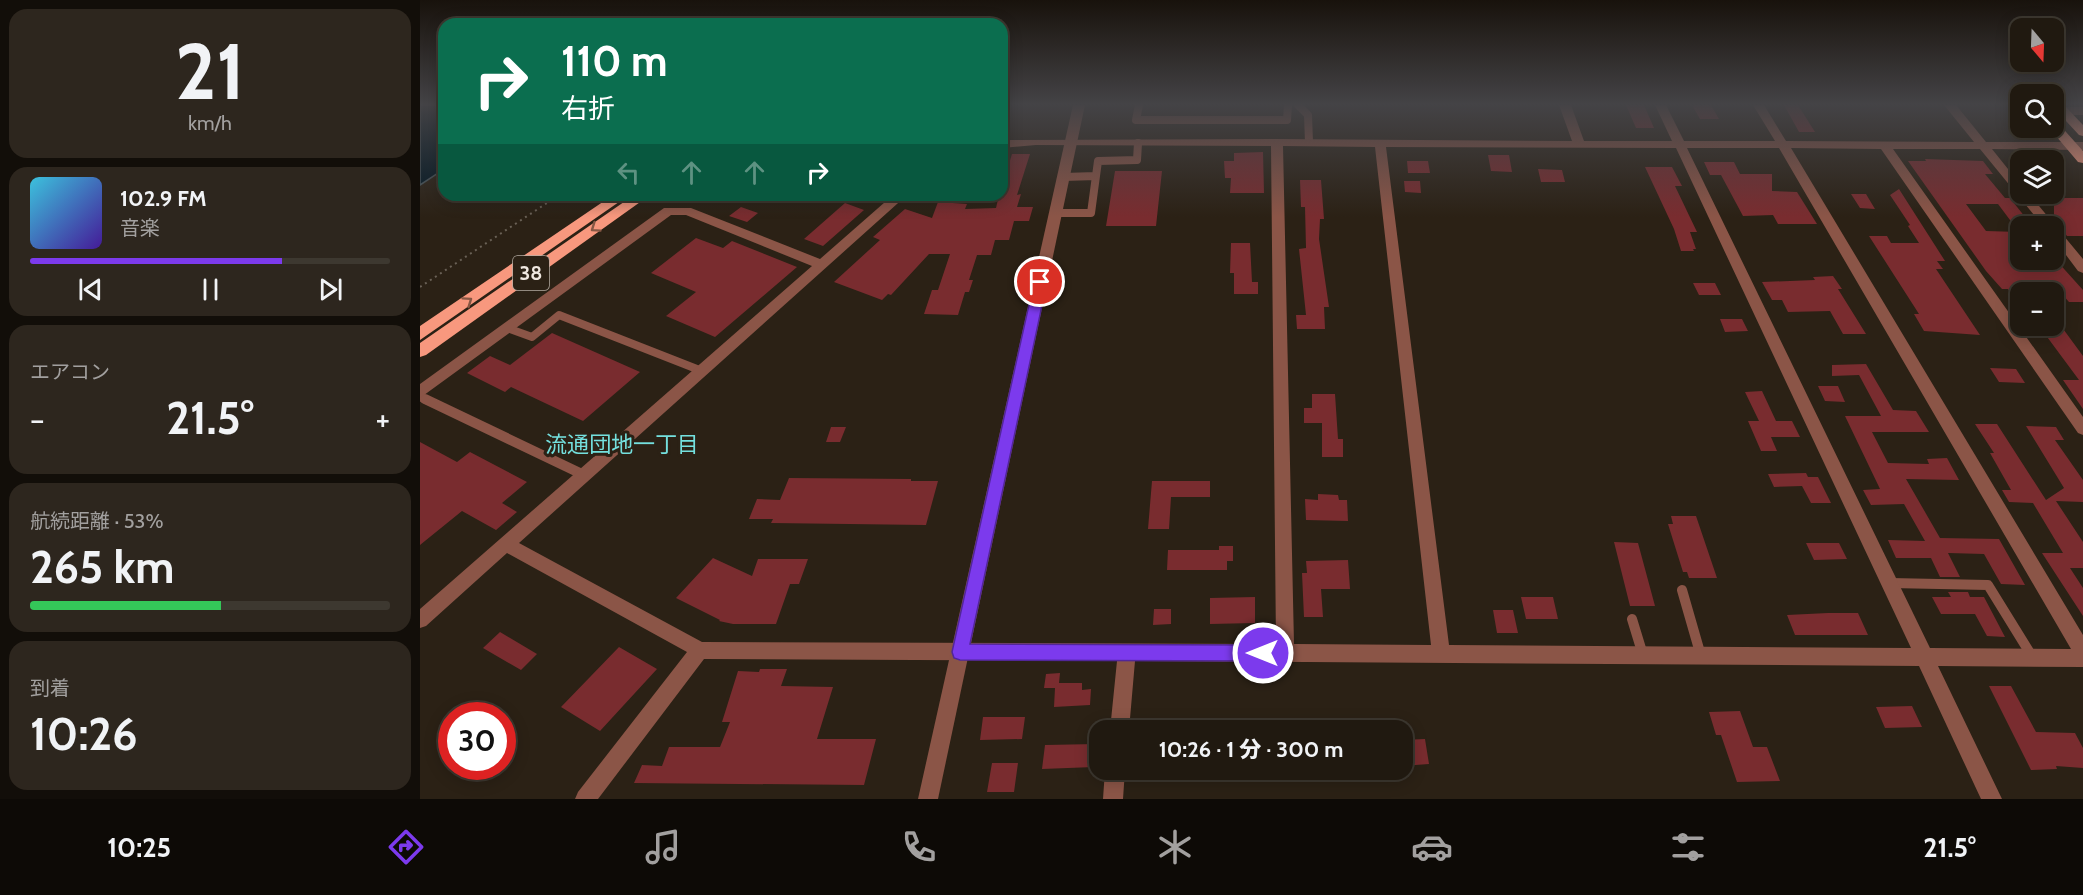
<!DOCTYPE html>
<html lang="ja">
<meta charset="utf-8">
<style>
body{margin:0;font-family:Cabin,"Noto Sans JP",sans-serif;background:#2d261e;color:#f1f3f6;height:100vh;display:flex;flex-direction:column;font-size:22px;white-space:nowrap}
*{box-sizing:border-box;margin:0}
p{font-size:20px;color:#a2a09f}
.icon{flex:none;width:33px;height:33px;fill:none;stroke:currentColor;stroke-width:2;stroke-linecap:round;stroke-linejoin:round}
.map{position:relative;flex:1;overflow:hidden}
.sheet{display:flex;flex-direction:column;gap:9px;padding:9px;background:#120e09;width:420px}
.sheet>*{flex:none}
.guide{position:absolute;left:18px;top:18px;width:570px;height:183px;border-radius:18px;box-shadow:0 3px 15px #0003,0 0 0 2px #3d3830;background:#0b6e4f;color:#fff;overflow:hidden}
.needle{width:39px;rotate:161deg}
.controls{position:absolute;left:1590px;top:18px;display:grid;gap:12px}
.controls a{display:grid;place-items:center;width:54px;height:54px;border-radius:12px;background:#201910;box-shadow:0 3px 15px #0003,0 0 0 2px #3d3830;font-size:30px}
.speed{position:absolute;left:18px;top:702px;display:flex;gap:12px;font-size:30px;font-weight:700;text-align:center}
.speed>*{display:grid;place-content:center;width:78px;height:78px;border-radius:50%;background:#201910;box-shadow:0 3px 15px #0003,0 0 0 2px #3d3830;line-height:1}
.speed .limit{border:9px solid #d22;background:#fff;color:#111}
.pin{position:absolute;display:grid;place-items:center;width:51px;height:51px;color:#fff;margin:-26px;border:3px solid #fff;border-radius:50%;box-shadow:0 2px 6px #0007}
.me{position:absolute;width:66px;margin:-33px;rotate:270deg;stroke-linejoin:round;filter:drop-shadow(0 0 4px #0008)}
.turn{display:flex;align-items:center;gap:21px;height:126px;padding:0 24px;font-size:27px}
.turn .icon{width:78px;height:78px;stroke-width:2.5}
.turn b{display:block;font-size:42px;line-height:51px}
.lanes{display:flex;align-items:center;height:57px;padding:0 24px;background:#0003;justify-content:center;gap:30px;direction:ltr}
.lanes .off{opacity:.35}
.big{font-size:45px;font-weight:800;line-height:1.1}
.sheet .tile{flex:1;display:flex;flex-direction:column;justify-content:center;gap:9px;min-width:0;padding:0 21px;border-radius:18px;background:#2d261e}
.sheet .dial{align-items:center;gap:0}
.dial b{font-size:78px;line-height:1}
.song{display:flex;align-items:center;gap:18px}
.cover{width:72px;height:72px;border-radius:9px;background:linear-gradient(135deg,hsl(190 70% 55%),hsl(260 70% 35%))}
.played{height:6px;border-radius:3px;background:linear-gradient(90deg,#7c3aed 70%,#3d3830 70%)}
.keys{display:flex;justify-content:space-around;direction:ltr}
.heat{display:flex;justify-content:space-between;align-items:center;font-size:33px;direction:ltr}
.charge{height:9px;border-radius:4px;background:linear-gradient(90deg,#34c759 53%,#3d3830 0)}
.trip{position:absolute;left:669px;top:720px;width:324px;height:60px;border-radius:18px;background:#201910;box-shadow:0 3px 15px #0003,0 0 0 2px #3d3830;font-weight:800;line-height:60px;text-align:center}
.tab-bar{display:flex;height:96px;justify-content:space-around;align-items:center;background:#0d0a06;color:#a2a09f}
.tab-bar .icon{width:42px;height:42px}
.tab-bar .selected{color:#7c3aed}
.tab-bar b{font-size:27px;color:#f1f3f6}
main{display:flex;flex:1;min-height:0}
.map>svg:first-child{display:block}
.water{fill:#001622;stroke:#48555b;stroke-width:1.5}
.building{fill:#792c2f;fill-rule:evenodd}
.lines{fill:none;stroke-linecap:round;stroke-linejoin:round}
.path{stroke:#6a6156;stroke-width:2;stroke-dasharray:2 4;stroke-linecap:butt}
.service-far1{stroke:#8b5547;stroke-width:8}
.service{stroke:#8b5547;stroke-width:10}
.minor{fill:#8b5547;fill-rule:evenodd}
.tertiary{fill:#8b5547;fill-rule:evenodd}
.trunk{fill:#f8987e;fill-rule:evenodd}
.oneway{stroke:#875744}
.route{fill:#7c3aed;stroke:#51269a;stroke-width:1.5}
.labels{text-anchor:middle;stroke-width:6;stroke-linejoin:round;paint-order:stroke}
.shield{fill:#2b2115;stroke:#b5aca3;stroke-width:1.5}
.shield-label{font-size:20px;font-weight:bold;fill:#f0e8e0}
.neighbourhood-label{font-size:22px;fill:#74e0de;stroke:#2b2115}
</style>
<main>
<section class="sheet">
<div class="tile dial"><b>21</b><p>km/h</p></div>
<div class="tile">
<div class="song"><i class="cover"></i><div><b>102.9 FM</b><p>音楽</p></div></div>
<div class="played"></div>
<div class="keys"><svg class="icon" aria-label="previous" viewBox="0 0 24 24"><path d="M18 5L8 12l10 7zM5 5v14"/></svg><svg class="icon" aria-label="pause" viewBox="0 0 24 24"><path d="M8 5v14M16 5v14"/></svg><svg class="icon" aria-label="next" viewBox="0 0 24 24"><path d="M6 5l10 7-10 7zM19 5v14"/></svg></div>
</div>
<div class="tile"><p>エアコン</p>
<div class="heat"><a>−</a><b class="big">21.5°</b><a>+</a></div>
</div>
<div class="tile"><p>航続距離 · 53%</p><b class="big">265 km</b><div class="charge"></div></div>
<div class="tile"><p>到着</p><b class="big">10:26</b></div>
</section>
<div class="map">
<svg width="1663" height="799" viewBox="0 0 1663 799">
<rect width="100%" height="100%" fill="#2b2115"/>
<!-- water -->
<path class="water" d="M0,105H24V169L0,185Z"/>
<!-- building -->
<path class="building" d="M1206,105H1224L1234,128H1216Z
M1272,105H1291L1299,119H1280Z
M1364,105H1378L1395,132H1379Z
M843,152L844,193H810L811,178H805L804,161H814V153Z
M592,154H610L597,195L601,194L597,207H613L609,221H594L589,240H575L571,255H557L549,280H553L549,292H545L538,315L504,314L512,290H518L530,254H509L471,295L468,294L462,300L414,282L460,240L453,237L485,209L512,218L518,202L547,204L545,209L576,208L579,195H582V186Z
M1068,155H1089L1092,172L1071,171Z
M1505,159L1563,161L1573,174H1565L1585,198H1590L1609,222H1600V260H1636L1663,290V302H1649L1633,284L1628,282H1600V308L1588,289H1582L1566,271L1488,161H1506ZM1546,204H1578L1599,232L1566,231Z
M987,161H1008L1010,173H988Z
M1284,162H1314L1320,174H1352V191L1377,192L1397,224H1358L1353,215L1323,216L1301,175H1290Z
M1225,167H1252L1262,186H1255L1277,232H1270L1276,249H1273L1274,251H1261L1254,229Z
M1118,169L1142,170L1145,182H1121Z
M695,171H742L736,226H686Z
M880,180H901L904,219H900L899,239L909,307H904L905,329H877L876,315H886L879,249L886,248L885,207H881Z
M984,181H1000L1001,193L985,192Z
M1479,189L1525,261H1517L1523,269H1516L1560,335L1504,331L1494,314H1499L1449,236H1467L1471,243H1499L1488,226L1490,225L1470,195Z
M1431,194H1446L1455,209L1440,208Z
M1634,198H1663V236H1647L1634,220Z
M425,203L444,210L403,246L384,239Z
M321,207L338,213L327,222L309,216Z
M276,238L303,248L312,241L377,267L295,337L246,316L276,292L231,273Z
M811,243H830L832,282H838V294H814V273H810Z
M1413,276L1422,289H1418L1446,334H1423L1410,311L1368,312L1362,300H1352L1342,282L1395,280L1393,277Z
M1273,283H1295L1301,295H1279Z
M1300,319H1322L1328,331L1305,332Z
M1619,326H1641L1663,356V409L1643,380H1659Z
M132,333L220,372L163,421L91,387L85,392L47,373L70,356L90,365Z
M1446,364L1473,410L1496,411L1509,432H1452L1468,463L1509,464L1507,459L1527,458L1539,480L1486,479L1520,538L1579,539L1605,585L1581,584L1564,554L1528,553L1540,577H1520L1511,558H1476L1468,540L1505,541L1484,504L1451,505L1443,490L1460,489L1425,416H1461L1439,375L1412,376V365Z
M1570,368L1596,369L1605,383L1579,382Z
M1398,386H1418L1425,402L1405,401Z
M1342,391L1356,421H1372L1380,437H1351L1357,451H1341L1328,421H1339L1325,392Z
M892,394H915L918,439H923V457H902V423H884V408H892Z
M1555,424H1577L1626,500L1644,488L1606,426L1636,427L1644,440H1635L1663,480V502L1636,501L1663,542V568H1650L1663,588V616L1622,553H1643L1613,503L1589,502L1582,490H1591L1570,453H1574Z
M411,427H426L420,442H406Z
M0,442L37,462L50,452L107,482L82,503L97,512L76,530L42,511L0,545Z
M1386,473L1388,477H1398L1411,503H1391L1382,486L1354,487L1348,474Z
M369,478L491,479V481H518L506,525L351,523L353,519H329L337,499L360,500Z
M732,481H790V497H751L749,529H728Z
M898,494L918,495L919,500H927L928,521L886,520L885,499L898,500Z
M1251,516H1276L1297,578H1269L1267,572H1263L1248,524H1253Z
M1194,542L1218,543L1235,606H1210Z
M1386,543H1419L1427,559L1394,560Z
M799,546H813V561H807V570H747L748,550H799Z
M293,558L332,576L338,559H388L379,584H370L356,624H313L299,621L300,620L256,598Z
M928,560L930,589H901L903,617H884L882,573H887L886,561Z
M1528,592H1548L1550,597H1564L1585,637L1567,636L1555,614H1521L1512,597H1531Z
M835,597V623L790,624V598Z
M1101,597H1133L1138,619H1106Z
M734,609H751V624L733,625Z
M1073,610H1093L1098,633H1077Z
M1408,613H1438L1448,635H1375L1367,615Z
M80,632L117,654L101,670L63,648Z
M199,647L237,669L180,731L141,707Z
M340,669H367L361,686L413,687L397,739H456L444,785L214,783L222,765L242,766L249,747H300L310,722H302L318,671L339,672Z
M640,673L639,683H662V690L671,689L670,705L634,707L635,688H624L626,674Z
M1569,686H1591L1616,732L1655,733L1663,748V768L1636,766L1637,769L1611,770Z
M1492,706L1502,727L1465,728L1456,707Z
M1320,711L1333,747H1347L1360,781L1317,782L1301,735H1296L1289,712Z
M563,717H605L602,739L560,740Z
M1005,739L1009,764L982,766V740Z
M676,744L674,767L622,769L625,745Z
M572,763H598L594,792H567Z"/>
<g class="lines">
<!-- path -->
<path class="path" d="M0,287L139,195"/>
<!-- service-far1 -->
<path class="service-far1" d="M719,105L716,120H867L868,105
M878,105L888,115L889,142
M1643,111H1663
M643,177L676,176
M635,213H671L678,161L717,160L718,143
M87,328L112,337L139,315L282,371
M0,397L8,401"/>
<!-- service -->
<path class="service" d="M5,399L164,475
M1470,583L1568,585L1613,658
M1262,590L1281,656
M1212,619L1223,655"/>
<!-- minor -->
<path class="minor" d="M1139,105H1151L1164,141H1252L1235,105H1246L1264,141H1355L1333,105H1344L1366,141L1554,142L1524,105H1536L1566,142H1663V150L1572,149L1600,184V194H1609L1663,259V273L1658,271L1634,239V226H1623L1560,149H1473L1663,417V435L1658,433L1461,149L1371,148L1663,635V667L1518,666L1582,799H1561L1499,666L715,661L709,730H690L697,661L284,659L178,799H155L158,792L267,652L87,553L6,626L0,628V609L392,266L266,215H251L0,398V384L244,208H271L400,259L473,195H487L99,543L282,642L856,644L851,146L616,145L582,148V140L857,139L1152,141ZM863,146L955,147L1011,645L874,644ZM966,147L1256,148L1491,648L1029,645ZM1267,148H1359L1651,649L1510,648Z
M685,770H705L703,799H683Z"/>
<!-- tertiary -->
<path class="tertiary" d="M653,105H665L518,799H498Z"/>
<!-- trunk -->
<path class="trunk" d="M1634,105H1644L1663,125V136L1659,135L1634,108Z
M1634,122L1638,123L1663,151V163L1658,162L1630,129L1634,128Z
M193,195H209L0,340V326Z
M214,195H230L6,355L0,357V343Z"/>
</g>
<!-- one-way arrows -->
<defs><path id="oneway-chevron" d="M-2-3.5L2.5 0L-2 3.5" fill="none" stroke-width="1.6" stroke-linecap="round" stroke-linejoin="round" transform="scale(1.5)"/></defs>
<g class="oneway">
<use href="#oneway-chevron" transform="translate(175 228) rotate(145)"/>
<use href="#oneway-chevron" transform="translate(48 301) rotate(-35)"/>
</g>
<!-- sky -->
<linearGradient id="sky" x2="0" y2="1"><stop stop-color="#18120c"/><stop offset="0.48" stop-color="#444346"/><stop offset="1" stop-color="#444346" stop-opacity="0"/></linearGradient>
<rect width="1663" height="217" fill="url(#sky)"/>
<!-- route -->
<path class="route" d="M620,278L627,282L550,644L843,645L848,647L851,653L848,658L843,661L540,660L534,658L532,652L614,282Z"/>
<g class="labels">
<!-- shield labels -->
<rect class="shield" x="93" y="256" width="36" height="34" rx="4.5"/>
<g class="shield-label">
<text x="111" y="280">38</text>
</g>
<!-- neighbourhood labels -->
<g class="neighbourhood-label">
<text x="202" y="452">流通団地一丁目</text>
</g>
</g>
</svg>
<div class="controls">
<a><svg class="needle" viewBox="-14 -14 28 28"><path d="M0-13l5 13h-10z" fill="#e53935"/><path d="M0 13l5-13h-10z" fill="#a2a09f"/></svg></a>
<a><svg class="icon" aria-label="search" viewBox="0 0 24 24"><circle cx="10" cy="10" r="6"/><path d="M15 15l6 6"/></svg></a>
<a><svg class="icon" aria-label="layers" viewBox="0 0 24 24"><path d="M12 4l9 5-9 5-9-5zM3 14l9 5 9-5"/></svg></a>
<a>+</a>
<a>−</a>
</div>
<div class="speed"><div class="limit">30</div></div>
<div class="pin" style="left:620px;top:282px;background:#d93025"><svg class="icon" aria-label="arrive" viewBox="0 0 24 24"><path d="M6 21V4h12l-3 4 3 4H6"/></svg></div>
<svg class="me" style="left:843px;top:653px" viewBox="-20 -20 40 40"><circle r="17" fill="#7c3aed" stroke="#fff" stroke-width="3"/><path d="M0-11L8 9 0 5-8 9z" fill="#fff"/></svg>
<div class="trip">10:26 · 1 分 · 300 m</div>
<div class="guide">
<div class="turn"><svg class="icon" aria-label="right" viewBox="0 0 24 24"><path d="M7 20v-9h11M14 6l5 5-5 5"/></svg><div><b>110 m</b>右折</div></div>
<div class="lanes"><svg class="icon off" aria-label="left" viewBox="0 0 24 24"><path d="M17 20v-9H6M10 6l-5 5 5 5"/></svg><svg class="icon off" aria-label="ahead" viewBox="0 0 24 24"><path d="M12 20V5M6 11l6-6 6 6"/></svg><svg class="icon off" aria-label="ahead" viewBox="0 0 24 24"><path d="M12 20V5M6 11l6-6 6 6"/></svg><svg class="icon" aria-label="right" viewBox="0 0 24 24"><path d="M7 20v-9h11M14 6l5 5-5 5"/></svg></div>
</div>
</div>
</main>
<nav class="tab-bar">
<b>10:25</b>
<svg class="icon selected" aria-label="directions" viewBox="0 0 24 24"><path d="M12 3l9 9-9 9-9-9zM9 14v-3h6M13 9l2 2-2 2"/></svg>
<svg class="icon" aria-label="music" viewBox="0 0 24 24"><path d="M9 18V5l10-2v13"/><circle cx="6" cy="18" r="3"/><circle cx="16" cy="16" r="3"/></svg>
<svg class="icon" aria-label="phone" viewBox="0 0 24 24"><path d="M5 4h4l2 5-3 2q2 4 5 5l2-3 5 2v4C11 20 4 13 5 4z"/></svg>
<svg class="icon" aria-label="climate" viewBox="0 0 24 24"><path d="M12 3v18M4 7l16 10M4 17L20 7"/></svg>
<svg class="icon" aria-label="car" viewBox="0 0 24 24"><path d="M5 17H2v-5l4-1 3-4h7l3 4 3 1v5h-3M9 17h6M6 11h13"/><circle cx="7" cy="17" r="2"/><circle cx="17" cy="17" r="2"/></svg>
<svg class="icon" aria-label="filters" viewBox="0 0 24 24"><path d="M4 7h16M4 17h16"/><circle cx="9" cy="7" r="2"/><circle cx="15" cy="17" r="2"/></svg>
<b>21.5°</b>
</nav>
